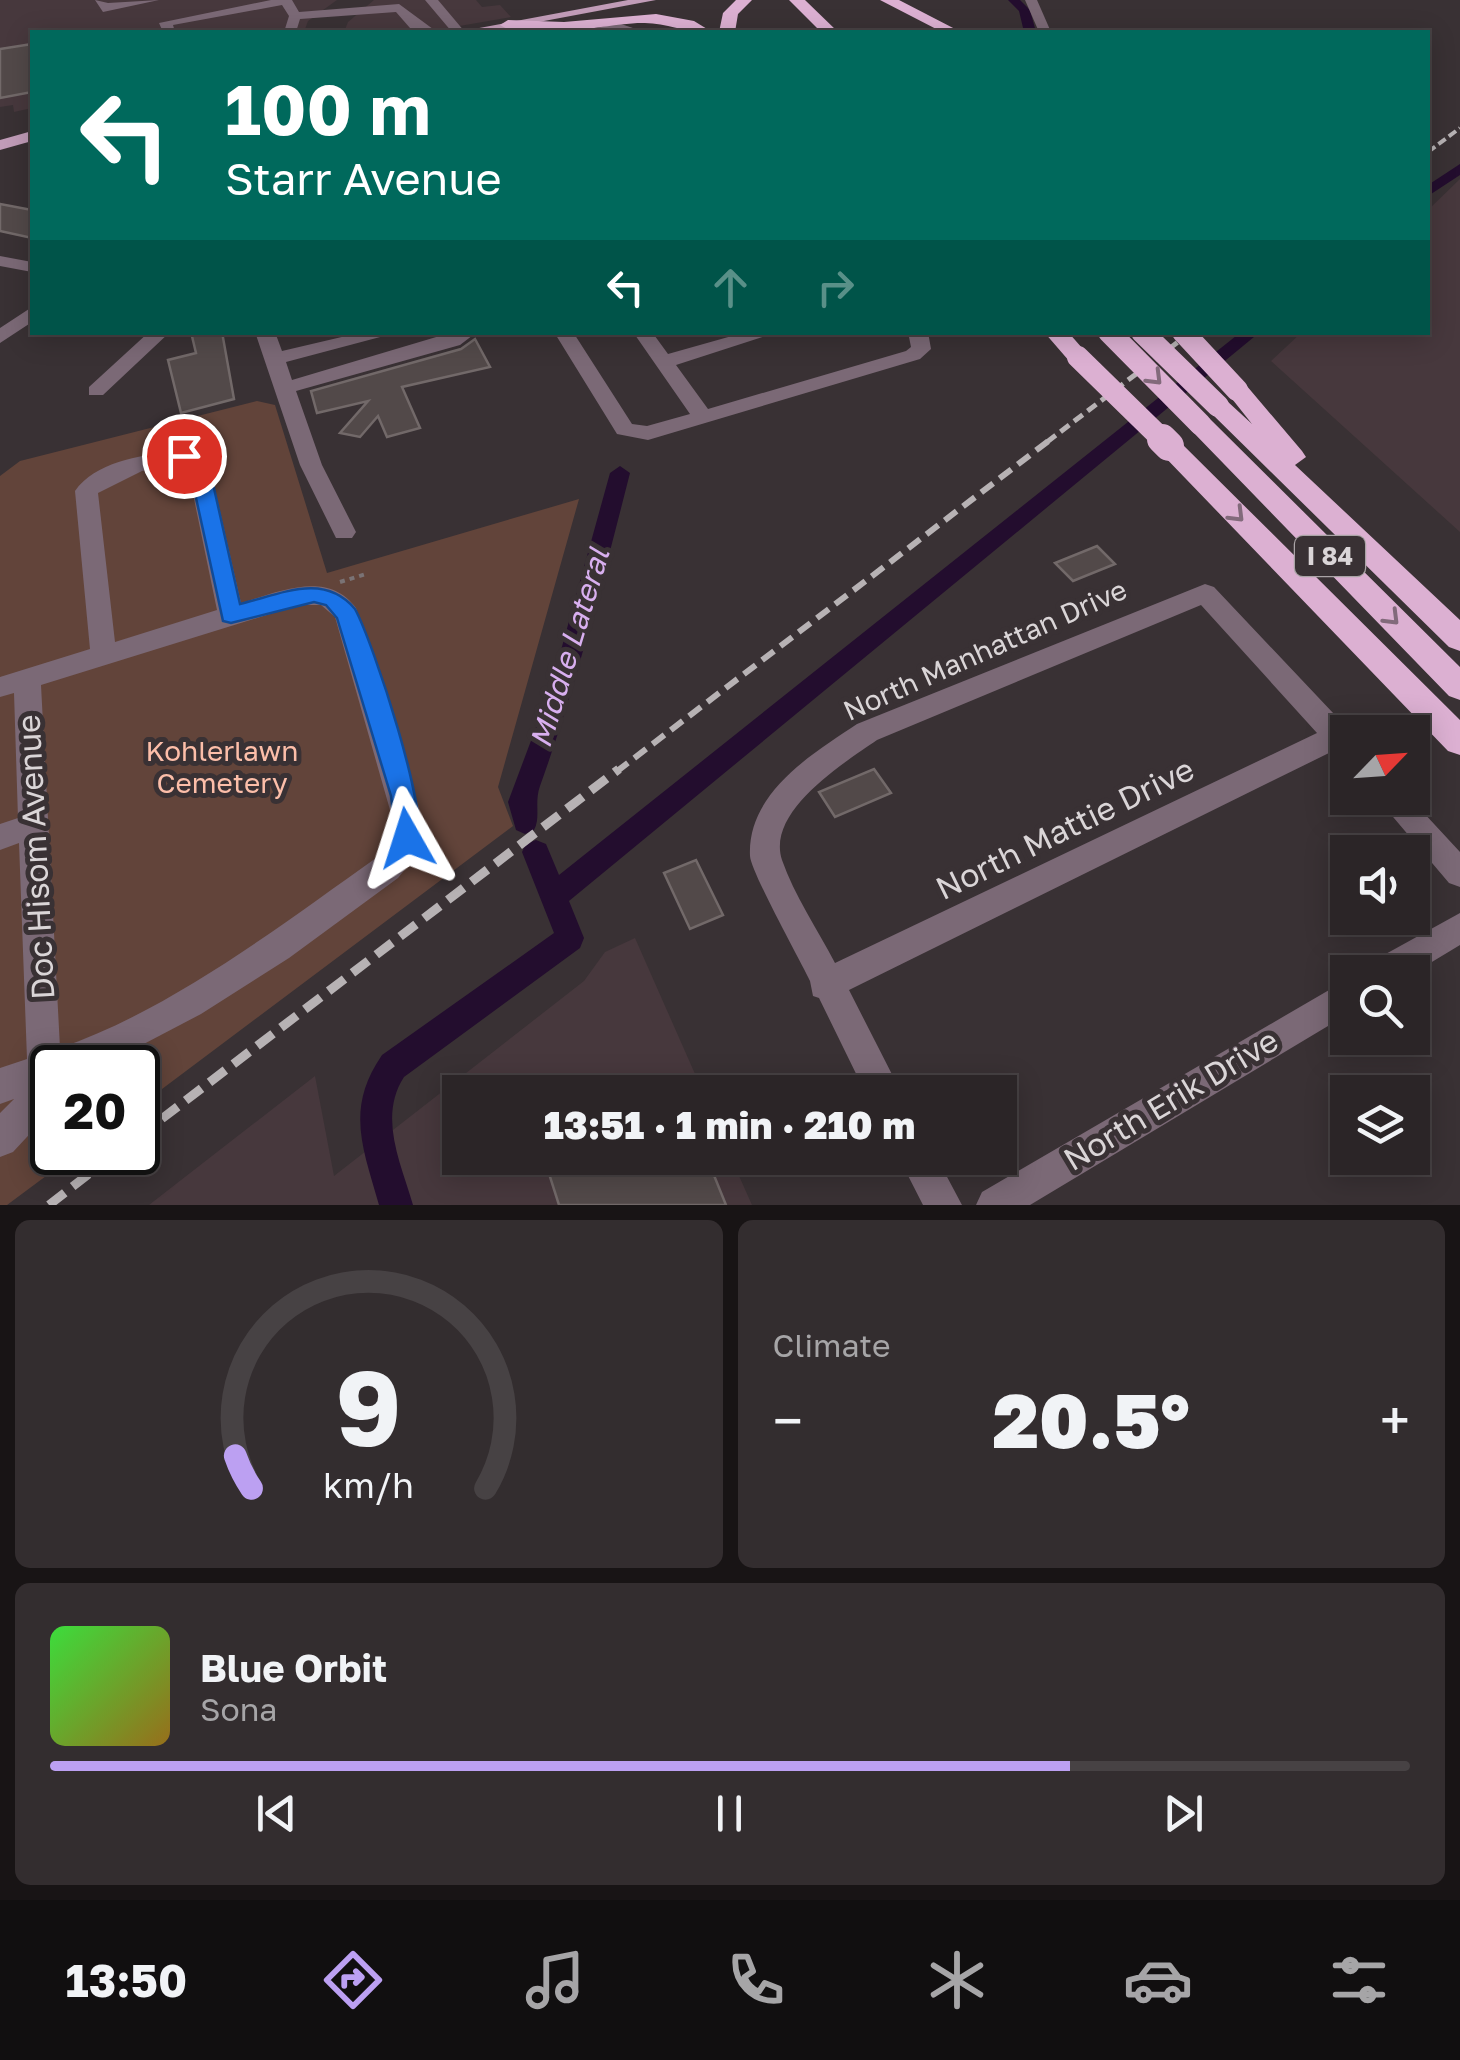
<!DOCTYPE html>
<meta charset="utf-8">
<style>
body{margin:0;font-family:"Golos Text",sans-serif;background:#332d2f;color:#f1f3f6;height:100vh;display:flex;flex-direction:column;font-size:38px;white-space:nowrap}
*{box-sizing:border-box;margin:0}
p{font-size:32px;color:#a6a5a7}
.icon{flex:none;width:55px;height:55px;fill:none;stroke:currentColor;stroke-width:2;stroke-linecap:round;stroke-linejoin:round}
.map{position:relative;height:1205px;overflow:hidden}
.side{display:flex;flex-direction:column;gap:15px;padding:15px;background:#181415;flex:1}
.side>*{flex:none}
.guide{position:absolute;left:30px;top:30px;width:1400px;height:305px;border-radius:0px;box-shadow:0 5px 25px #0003,0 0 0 2px #474244;background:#00695c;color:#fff;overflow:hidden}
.needle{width:65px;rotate:65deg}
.tools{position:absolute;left:1330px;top:715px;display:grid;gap:20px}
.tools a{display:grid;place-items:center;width:100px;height:100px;border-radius:0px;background:#2b2527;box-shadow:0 5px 25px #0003,0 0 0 2px #474244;font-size:50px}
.speed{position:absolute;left:30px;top:1045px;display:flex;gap:20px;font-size:50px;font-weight:700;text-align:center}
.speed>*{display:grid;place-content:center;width:130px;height:130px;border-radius:50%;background:#2b2527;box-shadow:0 5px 25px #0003,0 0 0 2px #474244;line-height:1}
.speed .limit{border:5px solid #111;border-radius:15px;background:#fff;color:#111}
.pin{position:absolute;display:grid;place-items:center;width:85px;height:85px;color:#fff;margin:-42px;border:5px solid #fff;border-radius:50%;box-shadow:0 2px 10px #0007}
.me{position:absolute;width:110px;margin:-55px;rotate:354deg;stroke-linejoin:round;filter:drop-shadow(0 0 8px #0008)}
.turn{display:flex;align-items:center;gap:35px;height:210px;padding:0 30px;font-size:45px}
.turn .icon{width:130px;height:130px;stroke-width:2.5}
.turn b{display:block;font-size:70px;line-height:85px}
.lanes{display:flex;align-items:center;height:95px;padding:0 30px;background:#0003;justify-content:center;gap:50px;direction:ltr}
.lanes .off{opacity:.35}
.big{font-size:75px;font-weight:800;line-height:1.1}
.side .tile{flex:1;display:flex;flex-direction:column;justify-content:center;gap:15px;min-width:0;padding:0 35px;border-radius:15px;background:#332d2f}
.side .dial{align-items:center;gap:0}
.dial svg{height:260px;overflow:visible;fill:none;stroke:#474244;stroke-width:7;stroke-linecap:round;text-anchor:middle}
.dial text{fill:#f1f3f6;stroke:none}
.song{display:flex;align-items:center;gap:30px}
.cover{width:120px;height:120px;border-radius:15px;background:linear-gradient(135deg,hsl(120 70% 55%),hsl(40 70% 35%))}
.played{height:10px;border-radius:5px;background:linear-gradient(90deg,#bca0f2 75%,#474244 75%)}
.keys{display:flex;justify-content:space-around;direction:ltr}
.heat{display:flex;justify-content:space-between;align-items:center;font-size:55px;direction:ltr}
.side .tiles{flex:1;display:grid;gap:15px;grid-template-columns:1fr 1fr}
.tile:last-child{grid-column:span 2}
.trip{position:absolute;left:442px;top:1075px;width:575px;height:100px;border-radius:0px;background:#2b2527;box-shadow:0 5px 25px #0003,0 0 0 2px #474244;font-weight:800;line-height:100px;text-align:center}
.menu{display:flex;height:160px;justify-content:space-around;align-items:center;background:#110f10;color:#a6a5a7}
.menu .icon{width:70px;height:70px}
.menu .current{color:#bca0f2}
.menu b{font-size:45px;color:#f1f3f6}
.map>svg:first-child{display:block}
.built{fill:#47383d}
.green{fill:#62443a}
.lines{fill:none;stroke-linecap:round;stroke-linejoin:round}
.canal{fill:#230d2e;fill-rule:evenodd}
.building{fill:#524949;stroke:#726969;stroke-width:2.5}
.path{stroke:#7a7375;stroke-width:4;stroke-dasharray:5 5;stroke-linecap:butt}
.minor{fill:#7b6976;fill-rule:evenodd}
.major{fill:#c19cb8;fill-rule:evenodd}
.highway{fill:#dcb0d2;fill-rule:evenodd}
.rail-far3{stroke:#b7b2b4;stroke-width:4;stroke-dasharray:9 4;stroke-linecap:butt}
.rail-far2{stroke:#b7b2b4;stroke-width:5;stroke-dasharray:11 6;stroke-linecap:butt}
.rail-far1{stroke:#b7b2b4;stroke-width:6;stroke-dasharray:15 8;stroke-linecap:butt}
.rail{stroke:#b7b2b4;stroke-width:9;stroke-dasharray:20 10;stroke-linecap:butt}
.highway-bridge-far1{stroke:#dcb0d2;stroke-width:22}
.highway-bridge{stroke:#dcb0d2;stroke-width:30}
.oneway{stroke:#826a7b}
.route{fill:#1a73e8;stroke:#114b97;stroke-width:2.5}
.labels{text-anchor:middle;stroke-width:10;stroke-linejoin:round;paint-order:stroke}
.shield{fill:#393134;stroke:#aaa4a6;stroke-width:2.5}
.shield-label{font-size:25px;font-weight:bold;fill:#dad5d7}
.street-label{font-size:28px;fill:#dad5d7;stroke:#393134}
.park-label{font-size:28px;fill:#fcbea9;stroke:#393134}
.water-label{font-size:30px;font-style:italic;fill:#d8afef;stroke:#393134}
.near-street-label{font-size:32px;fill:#dad5d7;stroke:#393134}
</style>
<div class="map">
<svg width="1460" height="1205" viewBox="0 0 1460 1205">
<rect width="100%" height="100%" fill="#393134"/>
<!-- built -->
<path class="built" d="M0,0H337L308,21L304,32H32V108L14,112L13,105L0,107Z
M374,0H476L482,7L500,5L511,17L425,32H344L348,22Z
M1460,179V532L1271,361L1301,333L1428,332V210Z
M635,938L703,1092H460V1158H731L752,1205H149L315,1076L334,1176L584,981L605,952Z"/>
<!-- green -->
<path class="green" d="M257,401L275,405L327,573L579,499L498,787L513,826L138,1107V1068H52V1152L77,1153L7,1205H0V476L20,461Z"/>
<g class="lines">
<!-- canal -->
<path class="canal" d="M1008,0H1020L1030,10L1036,32H1024L1019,11Z
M1460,164V175L1428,196V185Z
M1241,332H1260L569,901L584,938L580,948L404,1077C378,1117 401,1163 413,1205H379C363,1148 345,1109 382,1055L554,933L522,852L526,844L536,840L546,844L559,875Z
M620,466L630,473C603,579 577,683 540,786C534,803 541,817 534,830L525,834L516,830L508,802L550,690L610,473Z"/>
</g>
<!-- building -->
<path class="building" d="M32,44V92L0,98V49Z
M0,204L32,210V238L0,231Z
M191,332H222L234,399L181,413L168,360L196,353Z
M475,339L490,367L402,387L420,428L387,437L378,416L360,437L340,433L368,401L317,413L311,391L461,349Z
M1097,546L1115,564L1073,581L1055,563Z
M874,769L891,793L835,817L819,792Z
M696,860L723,915L690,929L664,873Z
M544,1158H707L726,1205H559Z"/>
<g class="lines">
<!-- path -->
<path class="path" d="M340,582L366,574"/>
<!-- minor -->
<path class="minor" d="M95,0L108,3L159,0L103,12Z
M271,0H292L299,12L399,4L437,32L410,28L396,12L300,19L296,32H284L289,16L282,5L173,25L175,32H163L159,23Z
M425,0H438L465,32H452Z
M1025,0H1037L1051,32H1039Z
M618,23L645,32H580Z
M0,256L32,262V272L0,266Z
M32,307V322L0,343V328Z
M149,332H170L103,395H89V387Z
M255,332H275L282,351L363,332H399L286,362L292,380L453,332H477L460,345L296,391L322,465L356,532L352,538H336L300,465Z
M554,332H573L632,424L647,426L690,414L633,332H652L668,354L746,332H778L676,365L708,409L906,351L911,347L908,332H928L931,349L920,359L648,440L617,434Z
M172,451L197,452L208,459L241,603C278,592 328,569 356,608L424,824L411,862L398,878L289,958L201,1014L98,1068H52V1110L13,1152L0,1157V1113L14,1099L0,1104V1068L27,1059L19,843L0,850V824L18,818L14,693L0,697V677L90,649L75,491C95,462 139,456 172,451ZM187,465L217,610L115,642L98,493L142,471ZM299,605H321L335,617L394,824L387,846L376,858C283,924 169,1011 60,1048L41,685Z
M1205,584L1214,587L1351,732H1348V759L1333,751L849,990L901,1092H865L819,998L813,996L810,981C800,960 751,872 750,856C747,793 812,754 857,724ZM1201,605L1317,733L835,963C818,930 794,895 782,860C766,811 844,763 877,740Z
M1377,798H1410L1460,852V887L1449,883Z
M1460,913V945L1412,974L1369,972L1373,961Z
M1348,979V1014L1030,1205H976L982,1192Z
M899,1158H937L962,1205H923Z"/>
<!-- major -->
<path class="major" d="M628,0H656L485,32H458Z
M32,131V141L0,150V140Z"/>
<!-- highway -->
<path class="highway" d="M736,0H752L738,14L735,32H719L723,13Z
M789,0H805L838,32H821Z
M880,0H899L957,30L942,32Z
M656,14L694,21L712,32C688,34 666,22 642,23C607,23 528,44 500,25L508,20L564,22Z
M1044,332H1068L1090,357L1086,362H1070Z
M1237,383L1246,385L1302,451L1306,457L1295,465L1460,620V651L1449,647L1209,411L1205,406L1209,401H1227L1252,424L1225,390Z
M1200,416L1209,418L1460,667V700L1449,696L1191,430L1187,424L1191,418Z
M1169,438L1178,440L1460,720V755L1448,751L1160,452L1156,446L1160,440Z"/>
<!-- rail-far3 -->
<path class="rail-far3" d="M1428,152L1460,128"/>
<!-- rail-far2 -->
<path class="rail-far2" d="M1047,442L1191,332"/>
<!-- rail-far1 -->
<path class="rail-far1" d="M616,772L1051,439"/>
<!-- rail -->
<path class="rail" d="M138,1137L619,769
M49,1205L117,1152"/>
<!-- highway-bridge-far1 -->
<path class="highway-bridge-far1" d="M1109,332L1200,424
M1142,332L1218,406
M1183,332L1237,390
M1078,357L1165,442"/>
<!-- highway-bridge -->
<path class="highway-bridge" d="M1162,439L1169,446"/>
</g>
<!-- one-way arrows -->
<defs><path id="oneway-chevron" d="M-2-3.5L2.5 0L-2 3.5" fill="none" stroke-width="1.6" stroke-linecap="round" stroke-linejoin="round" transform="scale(2.5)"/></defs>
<g class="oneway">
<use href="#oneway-chevron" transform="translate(1155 378) rotate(45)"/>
<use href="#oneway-chevron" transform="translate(1237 515) rotate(45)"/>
<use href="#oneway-chevron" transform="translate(1392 618) rotate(45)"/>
</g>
<!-- route -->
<path class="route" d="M184,450L204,454L209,466L240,604C281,594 324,572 355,609C373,642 431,817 417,847H397L391,796L337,618L326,605L314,602L231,623L223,621L189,466L174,456Z"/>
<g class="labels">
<!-- shield labels -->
<rect class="shield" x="1295" y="536" width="70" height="40" rx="8"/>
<g class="shield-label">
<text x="1330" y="565">I 84</text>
</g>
<!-- street labels -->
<g class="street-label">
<text transform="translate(985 650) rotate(-24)" y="10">North Manhattan Drive</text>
</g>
<!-- park labels -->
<g class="park-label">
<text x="222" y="761">Kohlerlawn<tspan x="222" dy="32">Cemetery</tspan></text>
</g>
<!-- water labels -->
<g class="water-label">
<text transform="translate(570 648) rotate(-73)" y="10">Middle Lateral</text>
</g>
<!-- near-street labels -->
<g class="near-street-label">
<text transform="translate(1065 829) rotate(-26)" y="11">North Mattie Drive</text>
<text transform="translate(36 857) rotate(-93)" y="11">Doc Hisom Avenue</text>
<text transform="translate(1171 1100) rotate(-31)" y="11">North Erik Drive</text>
</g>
</g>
</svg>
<div class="tools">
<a><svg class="needle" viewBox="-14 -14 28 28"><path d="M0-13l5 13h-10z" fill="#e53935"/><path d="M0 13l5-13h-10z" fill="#a6a5a7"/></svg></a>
<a><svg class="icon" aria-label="sound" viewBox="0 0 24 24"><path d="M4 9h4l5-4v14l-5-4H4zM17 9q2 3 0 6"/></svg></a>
<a><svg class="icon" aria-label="search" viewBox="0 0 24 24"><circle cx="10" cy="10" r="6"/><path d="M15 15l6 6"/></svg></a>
<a><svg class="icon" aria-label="layers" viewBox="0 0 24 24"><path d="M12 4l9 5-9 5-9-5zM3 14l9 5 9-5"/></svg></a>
</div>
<div class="speed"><div class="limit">20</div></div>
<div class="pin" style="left:184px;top:456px;background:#d93025"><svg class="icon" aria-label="arrive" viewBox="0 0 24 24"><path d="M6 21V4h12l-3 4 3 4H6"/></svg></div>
<svg class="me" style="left:407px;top:838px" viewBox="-20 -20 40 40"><path d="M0-17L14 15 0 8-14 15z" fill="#1a73e8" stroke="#fff" stroke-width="4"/></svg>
<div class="trip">13:51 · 1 min · 210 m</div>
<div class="guide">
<div class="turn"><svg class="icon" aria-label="left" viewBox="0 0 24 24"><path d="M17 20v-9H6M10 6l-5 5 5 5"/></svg><div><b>100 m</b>Starr Avenue</div></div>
<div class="lanes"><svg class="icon" aria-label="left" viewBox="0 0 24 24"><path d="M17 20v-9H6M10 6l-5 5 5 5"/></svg><svg class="icon off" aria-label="ahead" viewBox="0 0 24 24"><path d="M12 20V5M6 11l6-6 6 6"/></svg><svg class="icon off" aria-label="right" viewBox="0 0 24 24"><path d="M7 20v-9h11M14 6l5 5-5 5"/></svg></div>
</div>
</div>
<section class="side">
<div class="tiles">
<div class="tile dial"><svg viewBox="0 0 100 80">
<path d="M14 69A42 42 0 1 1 86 69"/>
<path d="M14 69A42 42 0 0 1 9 59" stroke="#bca0f2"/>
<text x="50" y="56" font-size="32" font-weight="700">9</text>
<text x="50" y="72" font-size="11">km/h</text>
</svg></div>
<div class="tile"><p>Climate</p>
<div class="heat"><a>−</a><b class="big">20.5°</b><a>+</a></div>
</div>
<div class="tile">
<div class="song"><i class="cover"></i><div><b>Blue Orbit</b><p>Sona</p></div></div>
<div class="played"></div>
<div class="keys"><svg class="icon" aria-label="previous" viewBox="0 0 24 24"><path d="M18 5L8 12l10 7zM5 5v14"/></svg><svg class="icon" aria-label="pause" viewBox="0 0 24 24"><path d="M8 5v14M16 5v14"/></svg><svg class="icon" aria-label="next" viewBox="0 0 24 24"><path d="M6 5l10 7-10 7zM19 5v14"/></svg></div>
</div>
</div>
</section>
<nav class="menu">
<b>13:50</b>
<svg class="icon current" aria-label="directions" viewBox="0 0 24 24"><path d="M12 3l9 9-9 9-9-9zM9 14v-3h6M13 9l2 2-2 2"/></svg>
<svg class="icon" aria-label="music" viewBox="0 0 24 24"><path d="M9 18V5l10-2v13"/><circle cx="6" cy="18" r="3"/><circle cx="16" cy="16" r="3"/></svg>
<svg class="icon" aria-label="phone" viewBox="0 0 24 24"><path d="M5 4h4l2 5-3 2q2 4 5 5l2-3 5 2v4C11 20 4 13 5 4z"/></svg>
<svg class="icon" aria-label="climate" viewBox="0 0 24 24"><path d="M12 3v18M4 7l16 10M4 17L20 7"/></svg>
<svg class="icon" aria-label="car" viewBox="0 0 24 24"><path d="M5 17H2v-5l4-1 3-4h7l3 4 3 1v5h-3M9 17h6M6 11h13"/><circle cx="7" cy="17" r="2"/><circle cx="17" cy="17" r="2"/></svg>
<svg class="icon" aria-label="filters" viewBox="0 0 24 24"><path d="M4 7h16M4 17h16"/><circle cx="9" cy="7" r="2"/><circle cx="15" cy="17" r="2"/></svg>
</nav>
